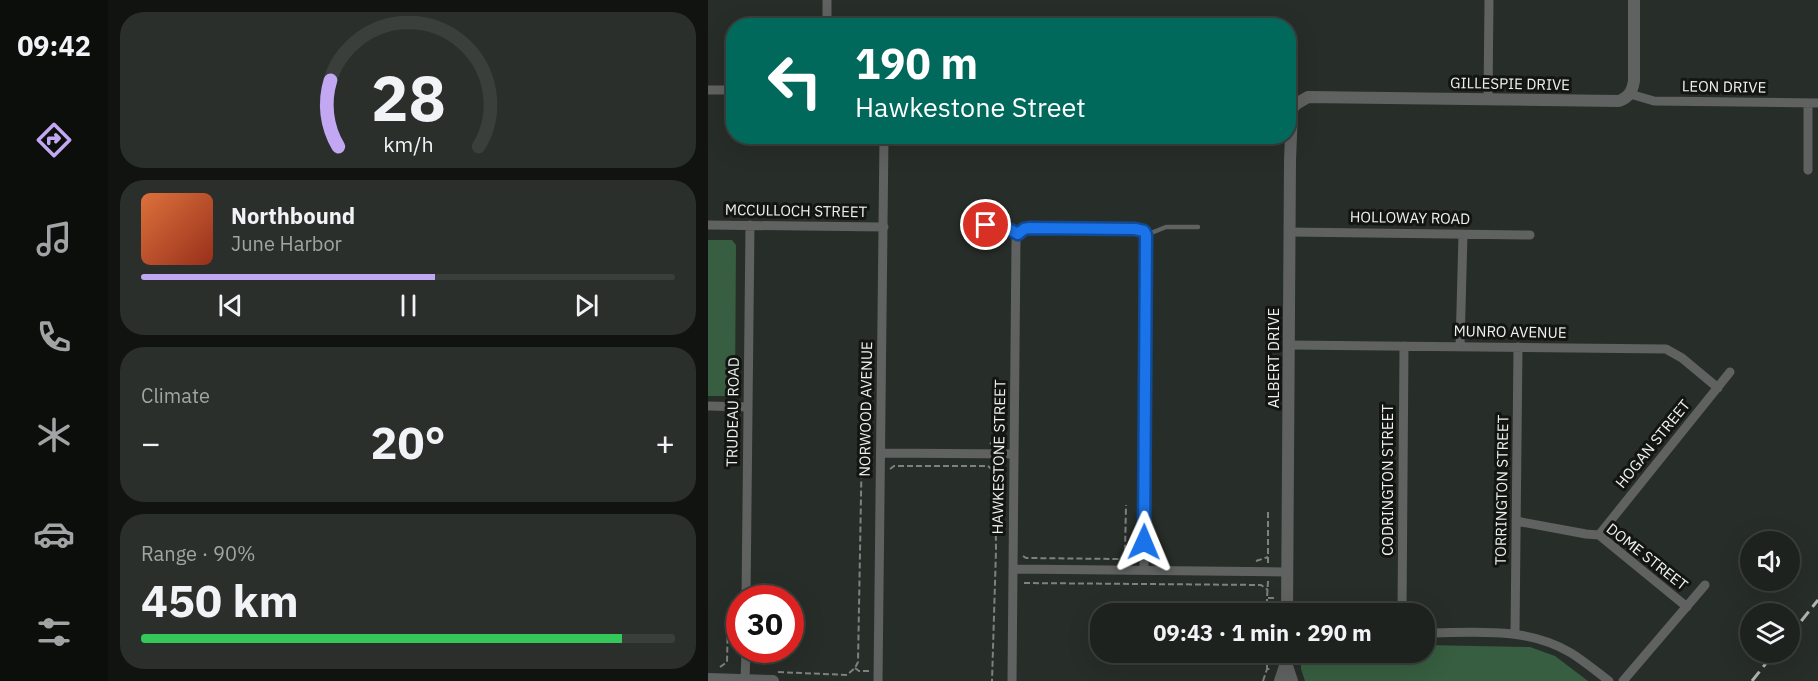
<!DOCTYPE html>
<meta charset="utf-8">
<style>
body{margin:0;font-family:"IBM Plex Sans",sans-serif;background:#2a2f2b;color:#f1f3f6;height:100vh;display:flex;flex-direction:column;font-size:22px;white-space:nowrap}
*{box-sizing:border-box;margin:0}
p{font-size:20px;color:#a0a4a4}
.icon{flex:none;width:33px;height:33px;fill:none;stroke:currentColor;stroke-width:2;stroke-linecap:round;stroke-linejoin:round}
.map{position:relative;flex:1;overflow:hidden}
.side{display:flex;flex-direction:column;gap:12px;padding:12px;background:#101310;width:600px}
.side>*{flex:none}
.banner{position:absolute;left:18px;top:18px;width:570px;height:126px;border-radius:24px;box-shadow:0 6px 24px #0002,0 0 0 2px #3b3f3c;background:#00695c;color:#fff;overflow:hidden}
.fabs{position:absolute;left:1032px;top:531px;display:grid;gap:12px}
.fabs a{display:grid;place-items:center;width:60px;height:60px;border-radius:50%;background:#1d221e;box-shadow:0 6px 24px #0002,0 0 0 2px #3b3f3c;font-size:30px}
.speed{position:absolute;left:18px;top:585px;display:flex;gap:12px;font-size:30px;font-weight:700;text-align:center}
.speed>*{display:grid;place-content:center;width:78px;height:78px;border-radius:50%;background:#1d221e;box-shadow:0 6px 24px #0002,0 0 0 2px #3b3f3c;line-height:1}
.speed .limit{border:9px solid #d22;background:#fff;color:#111}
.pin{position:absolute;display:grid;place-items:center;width:51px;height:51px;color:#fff;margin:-26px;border:3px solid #fff;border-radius:50%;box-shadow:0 2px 6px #0007}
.me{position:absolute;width:66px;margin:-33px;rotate:1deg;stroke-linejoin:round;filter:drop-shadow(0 0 4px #0008)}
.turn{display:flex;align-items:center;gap:21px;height:126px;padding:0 30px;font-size:27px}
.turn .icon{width:78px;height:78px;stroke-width:2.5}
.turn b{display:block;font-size:42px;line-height:51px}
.big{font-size:45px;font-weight:800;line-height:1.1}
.side .card{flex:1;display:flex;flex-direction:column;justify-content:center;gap:9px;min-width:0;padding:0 21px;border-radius:24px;background:#2a2f2b}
.side .dial{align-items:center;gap:0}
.dial svg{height:156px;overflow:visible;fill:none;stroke:#3b3f3c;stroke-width:7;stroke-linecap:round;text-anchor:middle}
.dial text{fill:#f1f3f6;stroke:none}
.song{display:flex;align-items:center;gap:18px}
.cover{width:72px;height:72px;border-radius:9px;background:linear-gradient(135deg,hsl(20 70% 55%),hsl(10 70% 35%))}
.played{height:6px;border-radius:3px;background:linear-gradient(90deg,#c2a7f2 55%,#3b3f3c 55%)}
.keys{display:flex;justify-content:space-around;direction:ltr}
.heat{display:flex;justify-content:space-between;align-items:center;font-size:33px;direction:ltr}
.charge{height:9px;border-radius:4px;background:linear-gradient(90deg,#34c759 90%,#3b3f3c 0)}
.trip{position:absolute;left:382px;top:603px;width:345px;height:60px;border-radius:24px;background:#1d221e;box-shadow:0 6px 24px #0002,0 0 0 2px #3b3f3c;font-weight:800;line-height:60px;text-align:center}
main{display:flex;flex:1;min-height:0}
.menu{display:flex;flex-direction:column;width:108px;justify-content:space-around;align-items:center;background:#0c0e0c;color:#a0a4a4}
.menu .icon{width:42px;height:42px}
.menu .current{color:#c2a7f2}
.menu b{font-size:27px;color:#f1f3f6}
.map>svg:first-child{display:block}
.green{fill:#375e40}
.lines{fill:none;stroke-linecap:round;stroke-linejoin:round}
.path{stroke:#7d827e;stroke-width:2;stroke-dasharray:6 3;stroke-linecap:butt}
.service{stroke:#5f6260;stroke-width:4.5}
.minor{stroke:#5f6260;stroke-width:9}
.tertiary{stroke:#5f6260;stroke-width:12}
.rail{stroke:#b1b5b2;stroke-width:3;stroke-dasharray:12 6;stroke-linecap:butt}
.route-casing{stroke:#114b97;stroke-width:15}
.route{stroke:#1a73e8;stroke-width:10}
.labels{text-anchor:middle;stroke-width:6;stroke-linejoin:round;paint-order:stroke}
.street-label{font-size:15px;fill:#eef2ef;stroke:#121512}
</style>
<main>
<nav class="menu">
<b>09:42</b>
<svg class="icon current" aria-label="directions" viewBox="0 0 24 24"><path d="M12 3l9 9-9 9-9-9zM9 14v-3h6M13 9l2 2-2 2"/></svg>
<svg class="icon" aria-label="music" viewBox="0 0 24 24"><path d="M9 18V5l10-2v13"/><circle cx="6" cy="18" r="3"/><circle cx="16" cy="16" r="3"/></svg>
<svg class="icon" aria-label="phone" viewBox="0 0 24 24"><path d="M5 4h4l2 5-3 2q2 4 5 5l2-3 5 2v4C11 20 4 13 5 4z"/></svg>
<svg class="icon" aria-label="climate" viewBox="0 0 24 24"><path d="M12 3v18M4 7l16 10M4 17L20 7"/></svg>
<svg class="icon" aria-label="car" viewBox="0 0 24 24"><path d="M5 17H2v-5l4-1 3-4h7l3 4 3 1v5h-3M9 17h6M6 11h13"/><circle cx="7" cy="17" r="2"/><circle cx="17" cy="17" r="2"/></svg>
<svg class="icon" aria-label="filters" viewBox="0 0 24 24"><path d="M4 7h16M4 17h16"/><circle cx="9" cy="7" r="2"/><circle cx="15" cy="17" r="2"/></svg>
</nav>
<section class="side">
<div class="card dial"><svg viewBox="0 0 100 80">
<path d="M14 69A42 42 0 1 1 86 69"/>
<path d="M14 69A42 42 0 0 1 10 35" stroke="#c2a7f2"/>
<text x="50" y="56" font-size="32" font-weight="700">28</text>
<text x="50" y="72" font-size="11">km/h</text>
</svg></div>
<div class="card">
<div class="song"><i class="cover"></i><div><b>Northbound</b><p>June Harbor</p></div></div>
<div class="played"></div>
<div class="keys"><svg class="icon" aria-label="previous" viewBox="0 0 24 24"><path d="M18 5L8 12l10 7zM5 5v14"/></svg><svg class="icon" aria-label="pause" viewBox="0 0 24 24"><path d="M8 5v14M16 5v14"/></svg><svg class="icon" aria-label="next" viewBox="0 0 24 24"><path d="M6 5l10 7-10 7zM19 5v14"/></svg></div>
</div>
<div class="card"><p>Climate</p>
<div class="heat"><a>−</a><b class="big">20°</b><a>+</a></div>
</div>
<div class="card"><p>Range · 90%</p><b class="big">450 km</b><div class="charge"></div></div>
</section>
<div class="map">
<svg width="1110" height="681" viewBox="0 0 1110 681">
<rect width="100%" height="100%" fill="#272d28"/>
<!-- green -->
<path class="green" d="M0,240H24L28,245L27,391L21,396H0Z
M717,645L822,647L847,656L880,681H597L593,669V653L717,652Z"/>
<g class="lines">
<!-- path -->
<path class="path" d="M282,444L288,438L289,391
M182,469L186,466H280L287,472L288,550L284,681
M315,556L318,558L413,559L417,553L418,505
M548,561L560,557
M560,563V512
M560,581L559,598H569
M316,583L553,585L560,590
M559,614V598
M12,667L19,662L20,618
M147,668L151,671H161
M559,669V652
M70,672L139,675L147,668L150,662L155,386
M555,681L559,669H564"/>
<!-- service -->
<path class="service" d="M263,225C280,225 296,224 310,234
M438,235L458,227H490"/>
<!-- minor -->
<path class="minor" d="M119,26V0
M0,90H26
M922,94L946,101L1110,103
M780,99L781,0
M1100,170V103
M0,225L176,227
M581,232L822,235
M581,345L958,349L974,358L1010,388
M752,347L755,234
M0,406L40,407
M173,453L306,454
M808,521L878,534L891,535L979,607
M891,535L1022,372
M305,569L579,572
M38,598L42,225
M694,614L696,346
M717,633C767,633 818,626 863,653C876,661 889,672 901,681
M807,633L810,347
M37,681L38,650
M170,681L176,136
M304,681L308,240L310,234L316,229H427L436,231L438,235L436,570
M915,681L997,585"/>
<!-- tertiary -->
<path class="tertiary" d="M579,614L582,161L584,109L588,104L600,97L911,101C921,97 924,92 926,81V0
M578,663L584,681
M0,679L65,681
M572,681L578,663V652"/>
<!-- rail -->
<path class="rail" d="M1082,635L1110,600
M1044,681L1067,652"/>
</g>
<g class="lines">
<!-- route casing -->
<g class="route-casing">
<path id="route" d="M278,225C291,225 299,227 310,234L316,229L321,228L427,229L436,231L438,235L436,542"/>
</g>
<!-- route -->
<use href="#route" class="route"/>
</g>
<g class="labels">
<!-- street labels -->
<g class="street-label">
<text transform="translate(802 84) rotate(1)" y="5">GILLESPIE DRIVE</text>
<text transform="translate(1016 87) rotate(1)" y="5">LEON DRIVE</text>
<text transform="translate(88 211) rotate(1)" y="5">MCCULLOCH STREET</text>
<text transform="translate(702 218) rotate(1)" y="5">HOLLOWAY ROAD</text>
<text transform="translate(802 332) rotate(1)" y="5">MUNRO AVENUE</text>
<text transform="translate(566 358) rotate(-90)" y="5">ALBERT DRIVE</text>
<text transform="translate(158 409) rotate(-89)" y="5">NORWOOD AVENUE</text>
<text transform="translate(25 412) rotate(-89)" y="5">TRUDEAU ROAD</text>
<text transform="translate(945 444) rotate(-51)" y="5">HOGAN STREET</text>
<text transform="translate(291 457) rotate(-89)" y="5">HAWKESTONE STREET</text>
<text transform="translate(680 480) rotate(-90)" y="5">CODRINGTON STREET</text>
<text transform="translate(794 490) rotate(-89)" y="5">TORRINGTON STREET</text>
<text transform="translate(939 557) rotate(38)" y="5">DOME STREET</text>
</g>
</g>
</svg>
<div class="fabs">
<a><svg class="icon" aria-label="sound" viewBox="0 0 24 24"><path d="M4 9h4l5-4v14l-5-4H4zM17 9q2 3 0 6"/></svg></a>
<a><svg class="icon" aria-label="layers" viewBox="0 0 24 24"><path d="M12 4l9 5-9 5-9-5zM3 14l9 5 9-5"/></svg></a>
</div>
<div class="speed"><div class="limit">30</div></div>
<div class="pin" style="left:278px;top:225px;background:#d93025"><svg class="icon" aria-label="arrive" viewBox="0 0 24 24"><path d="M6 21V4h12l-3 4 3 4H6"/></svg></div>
<svg class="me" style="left:436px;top:542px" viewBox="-20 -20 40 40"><path d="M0-17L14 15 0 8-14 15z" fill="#1a73e8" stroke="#fff" stroke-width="4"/></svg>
<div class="trip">09:43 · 1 min · 290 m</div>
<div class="banner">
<div class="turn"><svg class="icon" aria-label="left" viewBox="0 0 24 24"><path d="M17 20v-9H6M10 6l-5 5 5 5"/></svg><div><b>190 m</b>Hawkestone Street</div></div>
</div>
</div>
</main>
